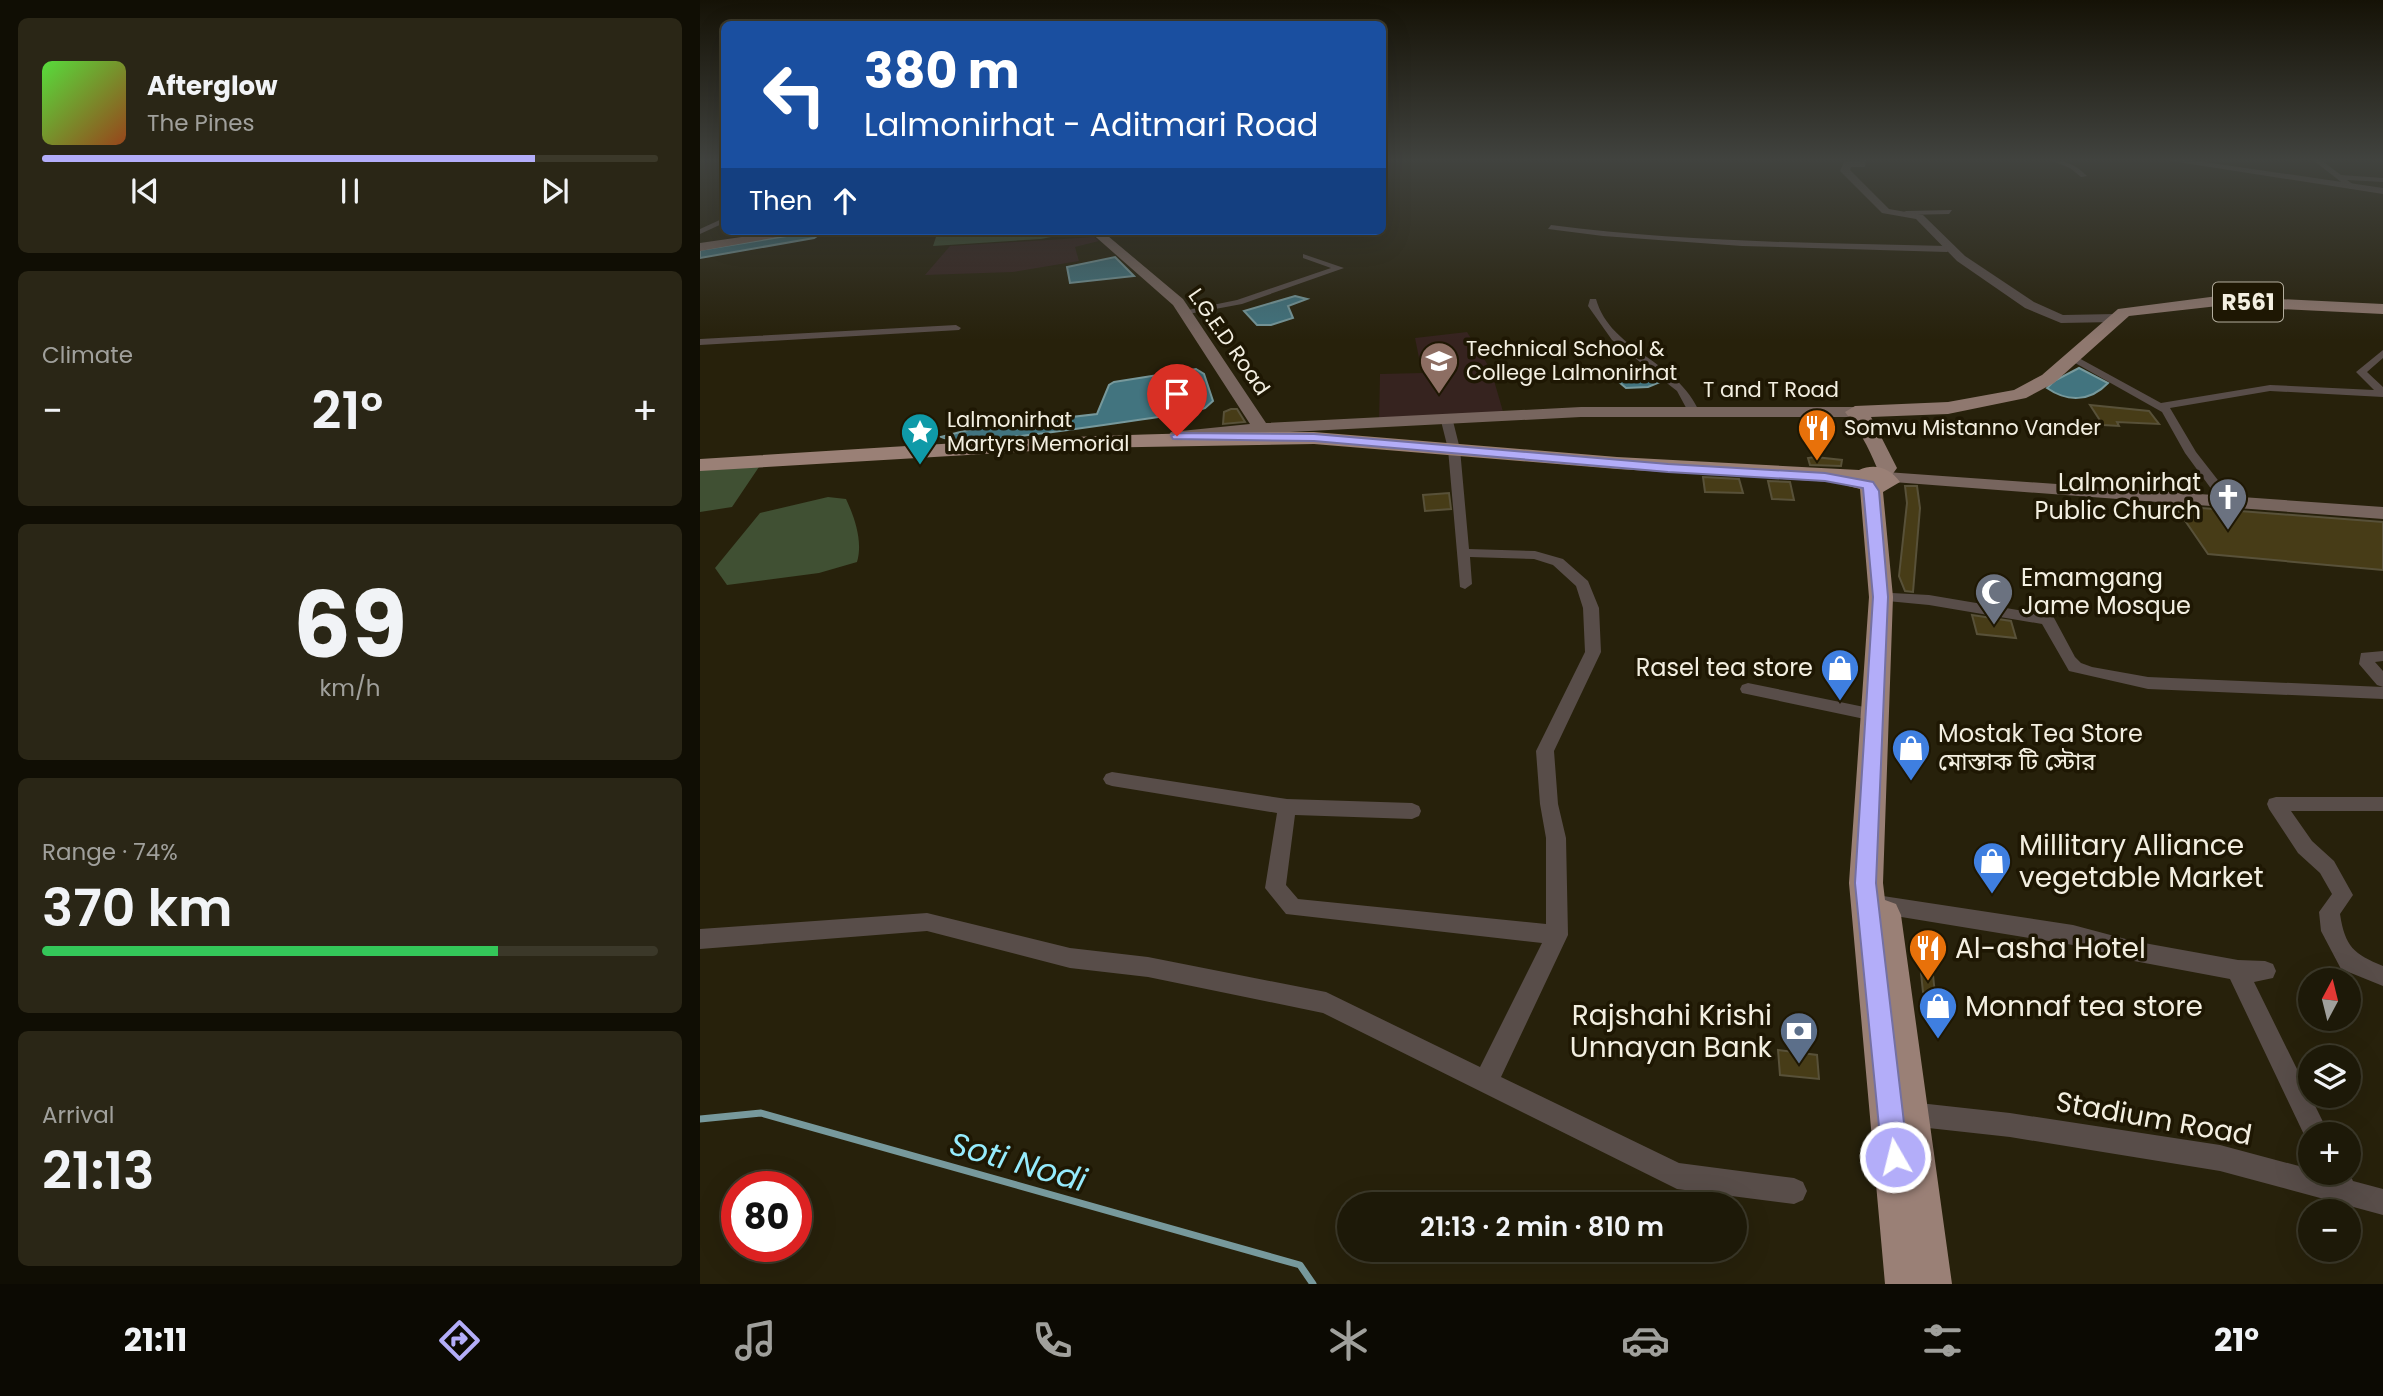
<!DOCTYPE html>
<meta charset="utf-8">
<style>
body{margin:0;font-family:Poppins,"Noto Sans Bengali",sans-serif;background:#2a2616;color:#f1f3f6;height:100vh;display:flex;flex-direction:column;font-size:26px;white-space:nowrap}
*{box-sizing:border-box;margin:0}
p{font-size:23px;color:#a0a09c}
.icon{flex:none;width:38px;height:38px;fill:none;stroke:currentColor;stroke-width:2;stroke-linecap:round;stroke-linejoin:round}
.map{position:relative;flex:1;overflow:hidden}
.sheet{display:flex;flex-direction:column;gap:18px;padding:18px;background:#100e04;width:700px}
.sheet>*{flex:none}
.banner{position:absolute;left:21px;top:21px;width:665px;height:214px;border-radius:10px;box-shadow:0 7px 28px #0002,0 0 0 2px #3b3829;background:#1a4fa0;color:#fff;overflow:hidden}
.needle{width:46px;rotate:7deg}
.controls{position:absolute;left:1598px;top:968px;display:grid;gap:14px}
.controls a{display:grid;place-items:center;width:63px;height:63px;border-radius:50%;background:#1d1908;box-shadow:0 7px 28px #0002,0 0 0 2px #3b3829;font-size:35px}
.speed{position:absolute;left:21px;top:1171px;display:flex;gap:14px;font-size:35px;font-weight:700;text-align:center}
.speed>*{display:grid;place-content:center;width:91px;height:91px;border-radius:50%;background:#1d1908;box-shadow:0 7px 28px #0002,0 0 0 2px #3b3829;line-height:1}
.speed .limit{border:10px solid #d22;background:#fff;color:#111}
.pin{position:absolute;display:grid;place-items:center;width:60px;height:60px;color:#fff;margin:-72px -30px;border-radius:50% 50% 50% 0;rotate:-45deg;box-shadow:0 0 7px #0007}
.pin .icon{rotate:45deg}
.me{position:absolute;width:77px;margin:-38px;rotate:352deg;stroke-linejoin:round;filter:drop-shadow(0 0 5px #0008)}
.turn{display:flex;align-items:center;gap:24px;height:147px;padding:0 28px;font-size:32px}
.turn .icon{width:91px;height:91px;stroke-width:2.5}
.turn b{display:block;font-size:49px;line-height:60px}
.then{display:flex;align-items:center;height:66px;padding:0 28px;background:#0003;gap:14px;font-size:26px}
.big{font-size:52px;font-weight:600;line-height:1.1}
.sheet .widget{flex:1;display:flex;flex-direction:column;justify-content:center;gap:10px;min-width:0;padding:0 24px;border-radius:10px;background:#2a2616}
.sheet .dial{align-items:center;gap:0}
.dial b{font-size:91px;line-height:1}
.song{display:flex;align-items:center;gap:21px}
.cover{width:84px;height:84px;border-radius:10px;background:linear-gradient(135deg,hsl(110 70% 55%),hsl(20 70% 35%))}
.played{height:7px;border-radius:4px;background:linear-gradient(90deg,#b3adf9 80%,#3b3829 80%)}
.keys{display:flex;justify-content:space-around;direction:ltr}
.heat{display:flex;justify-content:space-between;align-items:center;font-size:38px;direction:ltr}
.charge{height:10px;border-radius:5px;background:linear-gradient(90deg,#34c759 74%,#3b3829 0)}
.trip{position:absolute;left:637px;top:1192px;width:410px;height:70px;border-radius:35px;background:#1d1908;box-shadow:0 7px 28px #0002,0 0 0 2px #3b3829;font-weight:600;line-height:70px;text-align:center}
.tab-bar{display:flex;height:112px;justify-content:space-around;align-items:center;background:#0c0a03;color:#a0a09c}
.tab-bar .icon{width:49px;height:49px}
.tab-bar .current{color:#b3adf9}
.tab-bar b{font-size:32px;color:#f1f3f6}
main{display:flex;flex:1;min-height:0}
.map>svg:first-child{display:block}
.education{fill:#36231f}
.green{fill:#405033}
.water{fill:#42747f;stroke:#77999c;stroke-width:2}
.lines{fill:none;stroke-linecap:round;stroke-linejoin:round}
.stream{stroke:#77999c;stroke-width:7}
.building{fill:#473c17;stroke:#585139;stroke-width:2}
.minor{fill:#584d49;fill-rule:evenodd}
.tertiary{fill:#584d49;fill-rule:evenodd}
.secondary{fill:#77655e;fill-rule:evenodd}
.primary{fill:#8f786f;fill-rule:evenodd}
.trunk{fill:#9a8076;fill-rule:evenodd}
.route{fill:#b3adf9;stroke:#7470a2;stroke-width:2}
.labels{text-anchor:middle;stroke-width:7;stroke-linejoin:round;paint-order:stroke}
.far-street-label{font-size:21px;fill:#f3efe1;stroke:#1e1703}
.far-poi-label{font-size:21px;fill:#f3efe1;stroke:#1e1703;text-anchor:start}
.shield{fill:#1e1703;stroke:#b3ae9e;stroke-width:2}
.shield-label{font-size:23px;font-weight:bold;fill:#f3efe1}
.poi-label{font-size:24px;fill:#f3efe1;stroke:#1e1703;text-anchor:end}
.near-poi-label{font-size:28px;fill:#f3efe1;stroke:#1e1703;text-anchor:start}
.near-street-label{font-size:28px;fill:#f3efe1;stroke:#1e1703}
.near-water-label{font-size:32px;font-style:italic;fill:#95ebfd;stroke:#1e1703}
</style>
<main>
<section class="sheet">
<div class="widget">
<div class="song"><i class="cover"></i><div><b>Afterglow</b><p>The Pines</p></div></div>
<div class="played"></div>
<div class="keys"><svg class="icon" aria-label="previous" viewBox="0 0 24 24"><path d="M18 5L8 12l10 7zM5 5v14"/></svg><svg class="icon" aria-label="pause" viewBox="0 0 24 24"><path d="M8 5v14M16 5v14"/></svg><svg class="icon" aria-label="next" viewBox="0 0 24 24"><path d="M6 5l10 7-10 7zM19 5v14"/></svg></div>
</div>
<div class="widget"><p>Climate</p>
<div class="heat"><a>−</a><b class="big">21°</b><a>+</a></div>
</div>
<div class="widget dial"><b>69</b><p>km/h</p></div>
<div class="widget"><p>Range · 74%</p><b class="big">370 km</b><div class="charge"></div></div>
<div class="widget"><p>Arrival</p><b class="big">21:13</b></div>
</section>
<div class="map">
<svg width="1683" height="1284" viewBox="0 0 1683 1284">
<rect width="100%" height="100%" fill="#27210b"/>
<!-- education -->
<path class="education" d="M394,237L399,241L375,247L379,261L313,272L225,275L250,246Z
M767,332L791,370L804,415L679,422L680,374L722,373L715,338Z"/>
<!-- green -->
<path class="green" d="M238,231H355L351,237L341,239L233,246Z
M63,461L32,507L0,512V465Z
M128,497L146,499C155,518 163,542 157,562L119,573L27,585L15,568L60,513Z"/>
<!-- water -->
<path class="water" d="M105,233L120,234L114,238L0,258V250Z
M415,257L434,276L370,283L367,267Z
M595,296L607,299L588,306L593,318L571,325H557L544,311Z
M925,367H948L965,380L948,387L926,388L906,371Z
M1379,368L1408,383C1390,402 1367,402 1347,388L1354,381Z
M496,369L504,374L513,401L505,408L488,413C451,417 262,450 241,437L276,428L397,414L409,385L414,382Z"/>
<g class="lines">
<!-- stream -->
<path class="stream" d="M0,1119L61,1113L600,1265L613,1284"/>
</g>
<!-- building -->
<path class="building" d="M1390,405L1449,411L1459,424L1417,422L1419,426L1403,425Z
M531,409H537L545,422L523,424L524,412Z
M1115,457L1142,460L1141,466L1110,465L1108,458Z
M1003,477L1039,479L1043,493L1005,492Z
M1068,481L1090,482L1094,500L1072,499Z
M1205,486H1217L1220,508L1213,592L1205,591L1199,576L1207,503Z
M749,493L751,509L725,511L723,495Z
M1475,506L1683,522V570L1508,554Z
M1272,615L1311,621L1316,638L1277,634Z
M1219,954L1231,956L1235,994L1223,992Z
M1078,1050L1117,1055L1119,1079L1080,1075Z"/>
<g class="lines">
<!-- minor -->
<path class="minor" d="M1350,160C1365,160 1376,165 1387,176L1381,177L1370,168Z
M1613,160H1621L1641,175L1683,178V182L1647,180L1657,187L1650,189Z
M1252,210L1249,214L1206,215L1202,213L1206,211Z
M24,218V223L0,234V229Z
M851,225C982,242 1115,243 1247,246L1251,249L1247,252L1042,246L903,236L848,229Z
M603,254L644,268L542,304L483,315L478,312L537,300L631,268L603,258Z
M890,299H896C911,352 977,359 1000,413L998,415H990L977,391L912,340L888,306Z
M256,325L261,328L259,330L0,345V339Z
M1683,350V358L1667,372L1683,387V397L1570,391L1470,408L1496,452L1535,502L1528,506L1523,505L1485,453L1462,412L1368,359L1377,357L1461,403L1570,385L1674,390L1656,372Z
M746,414L752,417L760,449L769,549L835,551L863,559L888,581L899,608L901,652L854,751L858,804L866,838L868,935L801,1077L979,1163L1094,1178L1103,1182L1107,1191L1103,1200L1094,1204L977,1189L623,1013L448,977L370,968L227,931L0,949V929L227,913L370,948L448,957L626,992L780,1067L842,943L586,914L565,888L577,813L412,786L406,784L403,779L406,774L412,772L587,799L712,803L719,806L721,811L719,816L712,819L595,815L586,885L598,899L846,924V838L840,804L836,751L885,652L883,608L876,586L853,565L834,559L770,557L772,584L765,589L760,587L748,449L740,417Z
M1192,593L1229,595L1353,616L1375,657L1381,663L1392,667L1448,677L1683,687V699L1448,689L1369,671L1342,624L1229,605L1187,601L1185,598L1187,595Z
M1683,651V661L1675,662L1683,671V687L1677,685L1659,664L1661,653Z
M1048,683L1174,709L1180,711L1183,715L1180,719L1174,721L1042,693L1040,689L1042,685Z
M1576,797H1683V811H1591L1612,841L1634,861L1653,895L1640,914C1645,947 1654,954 1683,966V986L1641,969L1621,931L1619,912L1632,894L1620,873L1598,853L1569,809L1567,804L1569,799Z
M1183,896L1373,925L1433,941L1538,960L1565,961L1573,964L1576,971L1573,978L1554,982L1629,1134H1610L1608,1143L1530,979L1418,958L1373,945L1183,914L1176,911L1173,905L1176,899Z
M1210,1102L1310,1113L1520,1145L1610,1169V1172H1648V1170L1653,1181L1683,1189V1215L1520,1171L1310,1137L1210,1126L1201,1123L1198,1114L1201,1105Z"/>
<!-- tertiary -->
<path class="tertiary" d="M1166,160L1165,167H1151L1150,170L1189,209L1223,215L1265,256L1334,302L1363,315L1415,314L1421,318L1415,322L1361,323L1325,308L1257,261L1216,219L1182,213L1140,171L1144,162Z
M1465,160H1491L1683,188V194Z"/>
<!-- secondary -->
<path class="secondary" d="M82,231H111L0,251V243Z
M389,231H402L483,299L566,423L881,407H1155L1163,412L1155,417H881L571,433L573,437L564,442L558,441L554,434L477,441L468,436L471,432L550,424L473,305Z
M1186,472L1683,507V519L1180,481L1177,477Z"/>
<!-- primary -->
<path class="primary" d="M1518,296L1683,304V314L1518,306L1429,316L1354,383L1326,398L1248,414L1171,417L1197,468L1189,479L1182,481L1171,475L1177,468C1168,446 1159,430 1145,412L1155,406L1248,402L1314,390L1342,375L1418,309Z"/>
<!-- trunk -->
<path class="trunk" d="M614,432L917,457L1159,470C1175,463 1190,468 1200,482L1183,492L1193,597L1183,883L1185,900L1196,904L1201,915L1252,1284H1185L1149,883L1169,597L1160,489L1133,482L917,469L614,444L384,448L0,471V459C205,446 409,431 614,432Z"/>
</g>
<!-- sky -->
<linearGradient id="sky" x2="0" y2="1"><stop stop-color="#151206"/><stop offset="0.47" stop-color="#41433f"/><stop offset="1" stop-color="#41433f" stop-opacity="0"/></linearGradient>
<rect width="1683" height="340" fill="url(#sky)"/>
<!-- route -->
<path class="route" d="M477,433L614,434L968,464L1125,473L1173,482L1179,491L1188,597L1176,883L1208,1157L1204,1166L1195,1170L1186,1166L1182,1157L1155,883L1173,597L1163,488L1125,481L968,472L614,441L473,439L471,436Z"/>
<!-- icons -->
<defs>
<g id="school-pin" transform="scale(2.0125)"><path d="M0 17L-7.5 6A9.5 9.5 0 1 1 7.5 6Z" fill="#8d6e63" stroke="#1e1703"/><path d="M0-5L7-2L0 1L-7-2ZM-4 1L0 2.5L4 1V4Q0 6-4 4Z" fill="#fff"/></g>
<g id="restaurant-pin" transform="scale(2.0125)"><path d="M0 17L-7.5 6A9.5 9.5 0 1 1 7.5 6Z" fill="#e8710a" stroke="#1e1703"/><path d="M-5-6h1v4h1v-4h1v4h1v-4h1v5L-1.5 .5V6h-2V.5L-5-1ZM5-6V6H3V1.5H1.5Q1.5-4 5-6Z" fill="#fff"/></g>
<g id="sight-pin" transform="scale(2.0125)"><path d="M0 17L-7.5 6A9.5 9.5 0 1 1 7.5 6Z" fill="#0f9aa8" stroke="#1e1703"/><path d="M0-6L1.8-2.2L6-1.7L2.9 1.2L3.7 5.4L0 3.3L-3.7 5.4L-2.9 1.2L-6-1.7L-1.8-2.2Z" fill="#fff"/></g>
<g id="church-pin" transform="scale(2.0125)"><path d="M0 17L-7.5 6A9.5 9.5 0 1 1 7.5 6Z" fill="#6b7280" stroke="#1e1703"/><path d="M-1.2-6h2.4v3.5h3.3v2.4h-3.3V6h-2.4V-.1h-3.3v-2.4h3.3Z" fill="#fff"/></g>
<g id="mosque-pin" transform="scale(2.0125)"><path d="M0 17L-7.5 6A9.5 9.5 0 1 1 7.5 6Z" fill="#6b7280" stroke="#1e1703"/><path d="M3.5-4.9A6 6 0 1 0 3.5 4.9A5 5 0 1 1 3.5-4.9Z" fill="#fff"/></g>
<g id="shop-pin" transform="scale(2.0125)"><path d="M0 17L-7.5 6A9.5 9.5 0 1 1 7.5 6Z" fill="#3f7fe0" stroke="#1e1703"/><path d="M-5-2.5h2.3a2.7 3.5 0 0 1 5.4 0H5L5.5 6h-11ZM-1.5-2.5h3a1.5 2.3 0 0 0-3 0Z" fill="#fff"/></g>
<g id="bank-pin" transform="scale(2.0125)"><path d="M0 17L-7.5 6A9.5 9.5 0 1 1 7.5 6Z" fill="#5c6f8a" stroke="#1e1703"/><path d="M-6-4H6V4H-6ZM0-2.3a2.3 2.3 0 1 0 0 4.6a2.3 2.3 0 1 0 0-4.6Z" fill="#fff"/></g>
</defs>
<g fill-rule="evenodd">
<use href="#school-pin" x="739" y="361"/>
<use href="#restaurant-pin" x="1117" y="428"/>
<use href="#sight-pin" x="220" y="432"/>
<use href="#church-pin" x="1528" y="497"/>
<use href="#mosque-pin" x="1294" y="592"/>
<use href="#shop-pin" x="1140" y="668"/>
<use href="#shop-pin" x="1211" y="748"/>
<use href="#shop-pin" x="1292" y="861"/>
<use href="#restaurant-pin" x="1228" y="948"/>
<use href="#shop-pin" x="1238" y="1006"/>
<use href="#bank-pin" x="1099" y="1031"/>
</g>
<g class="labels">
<!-- far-street labels -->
<g class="far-street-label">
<text transform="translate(529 342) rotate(55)" y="7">L.G.E.D Road</text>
<text x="1071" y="397">T and T Road</text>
</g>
<!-- far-poi labels -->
<g class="far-poi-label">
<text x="766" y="356">Technical School &amp;<tspan x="766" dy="24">College Lalmonirhat</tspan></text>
<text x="247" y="427">Lalmonirhat<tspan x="247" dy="24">Martyrs Memorial</tspan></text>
<text x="1144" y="435">Somvu Mistanno Vander</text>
</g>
<!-- shield labels -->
<rect class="shield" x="1513" y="282.5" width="70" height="39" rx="5"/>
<g class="shield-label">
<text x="1548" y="310">R561</text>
</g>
<!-- poi labels -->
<g class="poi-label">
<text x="1501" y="491">Lalmonirhat<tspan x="1501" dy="28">Public Church</tspan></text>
<text x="1321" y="586" text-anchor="start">Emamgang<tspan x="1321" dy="28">Jame Mosque</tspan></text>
<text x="1113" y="676">Rasel tea store</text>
<text x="1238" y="742" text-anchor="start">Mostak Tea Store<tspan x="1238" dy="28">মোস্তাক টি স্টোর</tspan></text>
</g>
<!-- near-poi labels -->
<g class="near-poi-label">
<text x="1319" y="855">Millitary Alliance<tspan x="1319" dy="32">vegetable Market</tspan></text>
<text x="1255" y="958">Al-asha Hotel</text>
<text x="1265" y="1016">Monnaf tea store</text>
<text x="1072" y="1025" text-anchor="end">Rajshahi Krishi<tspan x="1072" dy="32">Unnayan Bank</tspan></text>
</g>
<!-- near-street labels -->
<g class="near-street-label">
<text transform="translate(1454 1118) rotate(10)" y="10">Stadium Road</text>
</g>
<!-- near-water labels -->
<g class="near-water-label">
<text transform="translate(318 1162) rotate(16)" y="11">Soti Nodi</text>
</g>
</g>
</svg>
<div class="controls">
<a><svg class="needle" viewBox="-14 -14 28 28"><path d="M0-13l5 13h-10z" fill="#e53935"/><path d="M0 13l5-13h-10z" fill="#a0a09c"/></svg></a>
<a><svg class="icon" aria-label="layers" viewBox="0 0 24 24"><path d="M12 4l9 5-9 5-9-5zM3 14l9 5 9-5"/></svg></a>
<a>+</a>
<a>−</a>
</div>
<div class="speed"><div class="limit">80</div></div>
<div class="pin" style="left:477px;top:436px;background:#d93025"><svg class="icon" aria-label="arrive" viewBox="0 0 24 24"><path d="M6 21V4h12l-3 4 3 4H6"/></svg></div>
<svg class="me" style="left:1195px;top:1157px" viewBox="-20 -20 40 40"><circle r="17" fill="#b3adf9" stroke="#fff" stroke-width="3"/><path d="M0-11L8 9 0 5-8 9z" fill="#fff"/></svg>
<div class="trip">21:13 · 2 min · 810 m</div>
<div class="banner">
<div class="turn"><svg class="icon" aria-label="left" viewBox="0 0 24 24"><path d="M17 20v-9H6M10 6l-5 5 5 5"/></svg><div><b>380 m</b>Lalmonirhat - Aditmari Road</div></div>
<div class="then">Then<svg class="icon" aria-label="ahead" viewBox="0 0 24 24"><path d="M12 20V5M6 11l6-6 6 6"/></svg></div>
</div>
</div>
</main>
<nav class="tab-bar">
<b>21:11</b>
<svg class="icon current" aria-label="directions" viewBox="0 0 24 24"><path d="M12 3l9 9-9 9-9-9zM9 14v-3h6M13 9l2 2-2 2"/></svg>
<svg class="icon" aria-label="music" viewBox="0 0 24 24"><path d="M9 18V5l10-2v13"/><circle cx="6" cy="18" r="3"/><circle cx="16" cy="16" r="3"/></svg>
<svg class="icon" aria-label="phone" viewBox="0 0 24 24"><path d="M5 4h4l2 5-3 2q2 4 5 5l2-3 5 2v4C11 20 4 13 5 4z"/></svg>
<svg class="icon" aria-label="climate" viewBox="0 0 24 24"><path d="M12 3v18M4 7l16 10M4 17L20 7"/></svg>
<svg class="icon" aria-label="car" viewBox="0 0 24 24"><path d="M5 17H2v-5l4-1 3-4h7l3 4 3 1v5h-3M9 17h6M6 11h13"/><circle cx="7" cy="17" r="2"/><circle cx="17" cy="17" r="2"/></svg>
<svg class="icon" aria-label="filters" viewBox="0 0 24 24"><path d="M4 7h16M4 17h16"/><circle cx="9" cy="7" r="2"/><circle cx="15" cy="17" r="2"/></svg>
<b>21°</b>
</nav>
